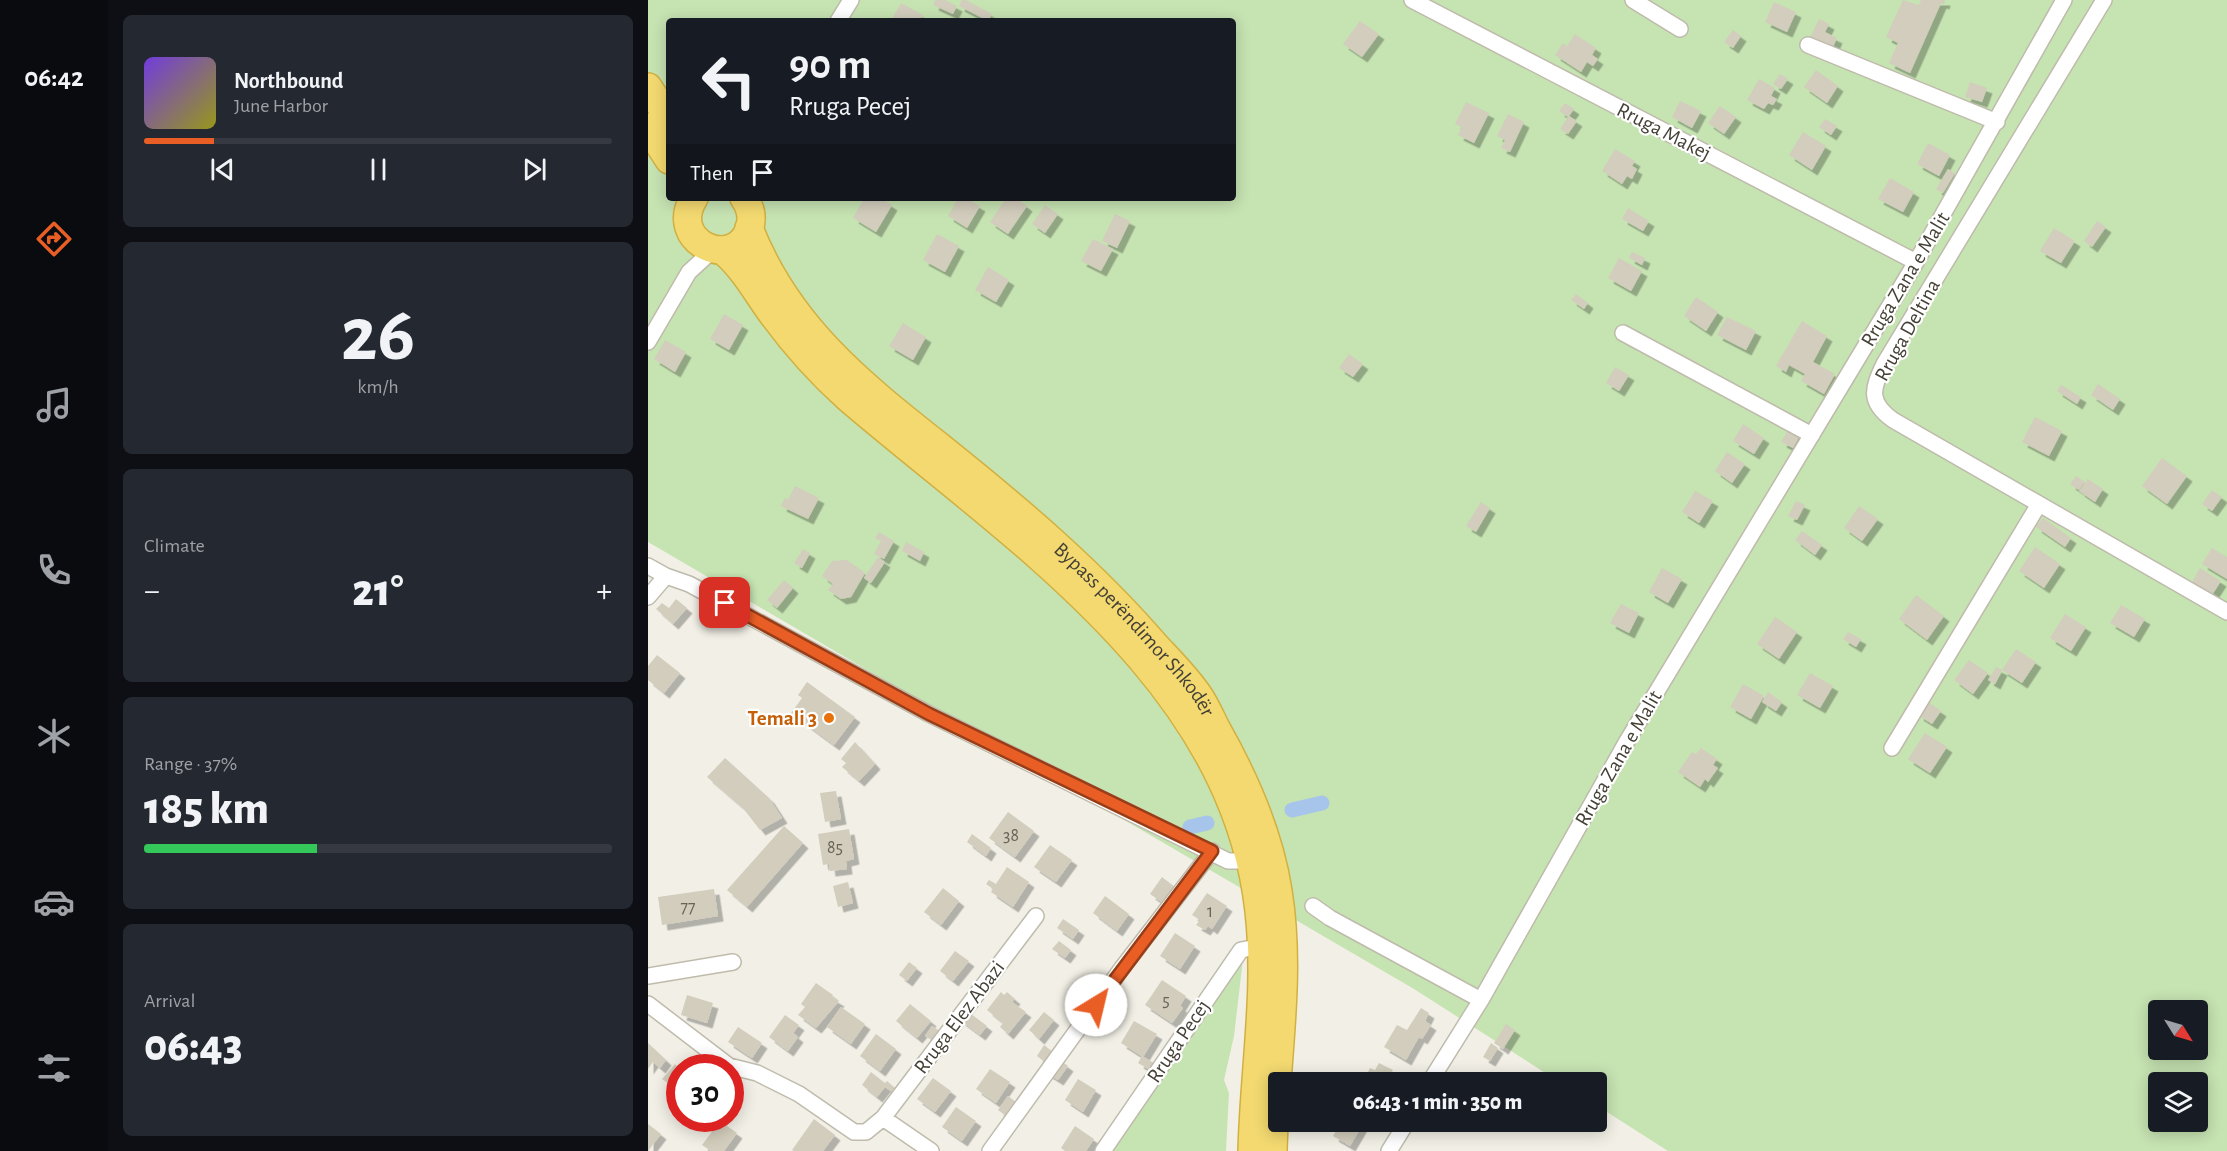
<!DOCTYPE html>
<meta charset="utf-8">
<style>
body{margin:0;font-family:"Alegreya Sans",sans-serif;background:#242831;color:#f1f3f6;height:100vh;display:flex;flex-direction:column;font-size:22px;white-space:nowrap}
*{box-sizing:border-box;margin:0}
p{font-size:20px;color:#9ea1a6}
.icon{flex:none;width:33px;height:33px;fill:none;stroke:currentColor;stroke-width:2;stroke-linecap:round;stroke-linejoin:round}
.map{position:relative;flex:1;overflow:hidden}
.drawer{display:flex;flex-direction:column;gap:15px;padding:15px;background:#0d0f14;width:540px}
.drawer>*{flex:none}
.banner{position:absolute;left:18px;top:18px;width:570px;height:183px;border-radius:6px;box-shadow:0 3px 15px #0003;background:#171b24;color:#f1f3f6;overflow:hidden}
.needle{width:39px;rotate:127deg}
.buttons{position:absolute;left:1500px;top:1000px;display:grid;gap:12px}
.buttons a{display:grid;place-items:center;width:60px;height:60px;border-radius:6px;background:#171b24;box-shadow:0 3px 15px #0003;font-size:30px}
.speed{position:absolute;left:18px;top:1054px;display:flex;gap:12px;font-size:30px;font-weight:700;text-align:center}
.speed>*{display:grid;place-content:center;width:78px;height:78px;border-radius:50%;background:#171b24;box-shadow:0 3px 15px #0003;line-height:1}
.speed .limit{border:9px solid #d22;background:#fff;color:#111}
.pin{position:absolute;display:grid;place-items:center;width:51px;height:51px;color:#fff;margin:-26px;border-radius:12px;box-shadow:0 3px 9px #0006}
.me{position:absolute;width:66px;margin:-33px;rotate:36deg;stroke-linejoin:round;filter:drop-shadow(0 0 4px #0008)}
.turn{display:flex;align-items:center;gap:21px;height:126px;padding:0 24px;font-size:27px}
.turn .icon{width:78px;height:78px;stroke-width:2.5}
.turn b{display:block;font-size:42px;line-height:51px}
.then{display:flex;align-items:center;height:57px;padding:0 24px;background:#0003;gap:12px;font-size:22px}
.big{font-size:45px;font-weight:800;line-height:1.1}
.drawer .widget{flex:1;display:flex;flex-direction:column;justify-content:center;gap:9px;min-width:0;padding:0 21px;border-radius:9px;background:#242831}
.drawer .dial{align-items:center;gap:0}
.dial b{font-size:78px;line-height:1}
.song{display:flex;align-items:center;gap:18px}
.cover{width:72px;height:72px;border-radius:9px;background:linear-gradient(135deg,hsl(260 70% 55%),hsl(60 70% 35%))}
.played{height:6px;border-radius:3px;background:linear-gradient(90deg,#e95e25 15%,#363941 15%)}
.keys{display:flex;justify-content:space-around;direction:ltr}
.heat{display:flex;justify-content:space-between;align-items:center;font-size:33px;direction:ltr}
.charge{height:9px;border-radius:4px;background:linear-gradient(90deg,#34c759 37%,#363941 0)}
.trip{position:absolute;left:620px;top:1072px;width:339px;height:60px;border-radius:6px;background:#171b24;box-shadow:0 3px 15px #0003;font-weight:800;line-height:60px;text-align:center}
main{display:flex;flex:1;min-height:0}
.tabs{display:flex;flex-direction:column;width:108px;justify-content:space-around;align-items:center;background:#090b0e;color:#9ea1a6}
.tabs .icon{width:42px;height:42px}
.tabs .current{color:#e95e25}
.tabs b{font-size:27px;color:#f1f3f6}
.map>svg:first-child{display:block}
.green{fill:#c6e3b2;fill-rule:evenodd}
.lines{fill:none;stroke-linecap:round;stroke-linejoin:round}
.canal{stroke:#a7c5ea;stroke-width:15}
.building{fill:#d2cdbc;filter:url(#shadow)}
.street-casing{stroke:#bfbbac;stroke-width:18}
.highway-casing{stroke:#d1b041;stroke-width:30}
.street{stroke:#fff;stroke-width:15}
.highway{stroke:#f3d970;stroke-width:27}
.route-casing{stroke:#973d18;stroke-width:15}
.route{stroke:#e95e25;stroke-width:10}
.food-dot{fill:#e8710a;stroke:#fff;stroke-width:2}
.labels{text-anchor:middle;stroke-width:4.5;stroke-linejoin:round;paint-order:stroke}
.number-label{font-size:18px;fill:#686358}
.street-label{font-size:21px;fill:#444036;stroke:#fff}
.food-label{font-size:21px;font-weight:bold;fill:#c56008;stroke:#fff;text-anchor:end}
</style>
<main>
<nav class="tabs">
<b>06:42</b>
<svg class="icon current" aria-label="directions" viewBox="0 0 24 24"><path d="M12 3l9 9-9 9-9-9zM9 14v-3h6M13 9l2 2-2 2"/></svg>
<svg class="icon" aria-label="music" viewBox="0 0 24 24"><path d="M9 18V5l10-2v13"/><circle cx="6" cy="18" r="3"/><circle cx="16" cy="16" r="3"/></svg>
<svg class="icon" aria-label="phone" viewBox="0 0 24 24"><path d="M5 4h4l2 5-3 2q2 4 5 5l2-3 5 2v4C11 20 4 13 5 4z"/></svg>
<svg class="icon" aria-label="climate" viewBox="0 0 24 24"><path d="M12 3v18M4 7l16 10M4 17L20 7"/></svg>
<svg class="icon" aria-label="car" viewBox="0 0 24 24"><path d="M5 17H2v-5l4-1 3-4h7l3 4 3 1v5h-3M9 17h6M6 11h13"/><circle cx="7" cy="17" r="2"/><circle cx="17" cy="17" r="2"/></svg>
<svg class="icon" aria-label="filters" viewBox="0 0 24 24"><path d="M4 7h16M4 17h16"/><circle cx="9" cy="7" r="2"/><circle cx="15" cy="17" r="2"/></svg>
</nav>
<section class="drawer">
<div class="widget">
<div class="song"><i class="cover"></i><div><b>Northbound</b><p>June Harbor</p></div></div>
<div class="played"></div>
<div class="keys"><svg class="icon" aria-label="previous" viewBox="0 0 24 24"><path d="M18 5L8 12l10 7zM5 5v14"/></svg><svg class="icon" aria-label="pause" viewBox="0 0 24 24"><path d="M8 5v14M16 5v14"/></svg><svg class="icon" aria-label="next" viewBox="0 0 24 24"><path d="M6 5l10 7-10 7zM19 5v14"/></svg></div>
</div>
<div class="widget dial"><b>26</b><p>km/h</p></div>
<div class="widget"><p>Climate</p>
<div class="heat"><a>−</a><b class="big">21°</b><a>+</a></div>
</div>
<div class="widget"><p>Range · 37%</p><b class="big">185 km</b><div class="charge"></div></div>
<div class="widget"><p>Arrival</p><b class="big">06:43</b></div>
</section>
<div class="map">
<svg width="1579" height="1151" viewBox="0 0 1579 1151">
<defs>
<filter id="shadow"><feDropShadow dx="5.5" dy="5.5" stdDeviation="0" flood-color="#0004"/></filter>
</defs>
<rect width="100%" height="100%" fill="#f2f0e6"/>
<!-- green -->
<path class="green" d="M0,0H1579V1151H1020L948,1105V1083H913L766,989L0,542ZM21,21H585V198H21ZM1510,1011H1550V1050H1510ZM1510,1083H1550V1122H1510Z
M595,959L586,1036L576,1080L581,1093L578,1151H457Z"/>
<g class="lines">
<!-- canal -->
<path class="canal" d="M644,810L674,803
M542,827L559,823"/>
</g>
<!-- building -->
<path class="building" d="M287,0H297L309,6L305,14L285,5Z
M314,0H318L344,14L340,21L311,6Z
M1255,0L1271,5L1273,0H1297L1296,4L1293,3L1262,73L1241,63L1250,43L1238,37Z
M1126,2L1148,12L1139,32L1117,22Z
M253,3L275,15L271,21H243Z
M1171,19L1181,24L1177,32L1189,38L1184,49L1162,38Z
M712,21L731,34L714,57L695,44Z
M1085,30L1093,36L1085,48L1076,42Z
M927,34L948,48L944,55L950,59L945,66L939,62L933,72L907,55L915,43L919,46Z
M1168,70L1190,86L1179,103L1156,87Z
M1132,74L1140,79L1133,89L1125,84Z
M1111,79L1127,88L1123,96L1129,99L1125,105L1120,103L1116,109L1099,100Z
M1322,82L1339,88L1334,102L1317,97Z
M1032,101L1053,111L1044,128L1024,117Z
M818,102L841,113L826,143L810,135L814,127L807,124Z
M917,103L926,109L921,116L929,121L920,134L912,129L920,117L911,111Z
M1072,106L1088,117L1076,134L1060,123Z
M860,114L876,122L862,152L853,148L857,140L849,136Z
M1177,119L1189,126L1183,135L1171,127Z
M1155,132L1178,146L1164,170L1141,155Z
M1280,143L1302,155L1291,176L1269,164Z
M967,149L987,161L984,166L989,169L984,179L979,176L974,184L954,171Z
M1300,169L1307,173L1295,193L1288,189Z
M1242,178L1266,192L1255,212L1230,199Z
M216,198H233L244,205L228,232L205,218Z
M310,198H318L332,206L319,228L300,216Z
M358,198H368L379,206L360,234L342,222Z
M397,205L410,214L397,233L384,224Z
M980,208L1001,221L995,231L974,219Z
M467,214L482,221L469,248L454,241Z
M1449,221L1458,227L1444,247L1436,241Z
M1406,228L1427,241L1413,263L1392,251Z
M289,234L311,246L297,272L275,260Z
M445,239L465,249L453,271L433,261Z
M984,252L997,258L994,265L981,258Z
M971,258L994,271L983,291L960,278Z
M340,267L361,280L348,302L327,290Z
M928,294L940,303L936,309L923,300Z
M1048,297L1070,312L1058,331L1036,316Z
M76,314L95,325L81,350L62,339Z
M1079,317L1108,331L1098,350L1069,335Z
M1154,321L1179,336L1165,362L1187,374L1176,394L1153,381L1157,374L1141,365L1138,372L1128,366Z
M255,323L278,337L265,360L241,346Z
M17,340L38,352L27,372L6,359Z
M701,354L715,364L705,377L691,368Z
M967,367L981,375L971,391L958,383Z
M1450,384L1472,399L1465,410L1443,395Z
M1413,385L1433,397L1429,404L1409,391Z
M1387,417L1414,431L1401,456L1374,442Z
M1095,424L1116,438L1106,454L1085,441Z
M1141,429L1152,435L1145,448L1133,442Z
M1079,452L1097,464L1084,483L1067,471Z
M1514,458L1539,476L1519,504L1494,486Z
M1428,476L1437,482L1431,490L1422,484Z
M1440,479L1455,489L1447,502L1431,491Z
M147,486L171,498L160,519L133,506L137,498L140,500Z
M1564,490L1574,497L1564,511L1554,504Z
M1047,491L1065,501L1051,523L1034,512Z
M1148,501L1157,505L1149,520L1140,516Z
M833,502L842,508L828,532L818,526Z
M1211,506L1230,519L1214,541L1196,528Z
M1395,518L1423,538L1417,547L1388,527Z
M1154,531L1174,545L1167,555L1147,540Z
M231,532L246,541L236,559L226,554L233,541L227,538Z
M258,542L276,552L272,561L254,551Z
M1387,547L1412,564L1396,588L1371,571Z
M1564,548L1579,557V579L1554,564Z
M155,549L162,553L154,568L146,563Z
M230,557L237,562L223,583L216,578Z
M199,560L217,573L203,597L193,599L180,590L185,584L174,576L184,561Z
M1014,568L1034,579L1020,603L1001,592Z
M1552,568L1573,581L1562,598L1542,586Z
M136,580L145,588L129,608L119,600Z
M1268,595L1296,616L1279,640L1251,619Z
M28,599L39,608L25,624L8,609L14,603L21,608Z
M973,604L991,613L981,633L962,623Z
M1473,605L1497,619L1486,637L1462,623Z
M1417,614L1438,627L1423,651L1402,638Z
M1127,617L1149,632L1131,659L1109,644Z
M1200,632L1213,639L1208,647L1195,639Z
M1368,649L1388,662L1374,683L1354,670Z
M9,655L32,673L16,693L0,680V666Z
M1321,660L1340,673L1325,694L1306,680Z
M1348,667L1354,670L1347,684L1340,680Z
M1162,673L1185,686L1172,708L1149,695Z
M159,682L207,717L186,745L143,713L154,698L150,695Z
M1095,684L1116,696L1103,719L1082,707Z
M1120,692L1134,702L1128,711L1114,702Z
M1280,702L1293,711L1284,724L1270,715Z
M1277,733L1299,747L1282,773L1260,759Z
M207,742L227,764L211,781L194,767L198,763L193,759Z
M1053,748L1069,759L1065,765L1070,768L1060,782L1057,779L1052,787L1030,772L1044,752L1048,754Z
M77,758L121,798L134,818L112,830L95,808L59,777Z
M188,791L193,819L177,822L172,793Z
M360,812L386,831L367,857L341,838Z
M136,826L155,843L99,907L79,890Z
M201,829L206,859L198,861L199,869L182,871L181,864L175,865L170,834Z
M324,834L343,848L338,856L319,842Z
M402,845L424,860L408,882L386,867Z
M359,867L381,882L365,907L343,892L345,889L338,884L341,880L348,884Z
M514,877L527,887L515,903L502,894Z
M200,882L205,903L190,907L185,886Z
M295,888L311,901L293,925L276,912Z
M66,889L70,916L14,925L10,897Z
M559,893L579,906L564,929L560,926L557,930L548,925L552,920L544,915Z
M457,896L481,914L469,931L445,913Z
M415,919L431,930L425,939L409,928Z
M527,933L547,946L532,969L512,956Z
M411,941L423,950L417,958L404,949Z
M307,951L321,961L305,981L292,971Z
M261,962L269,968L259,981L251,975Z
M514,980L538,996L532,1006L535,1008L524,1023L497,1005Z
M168,983L185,995L184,997L191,1001L168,1028L150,1015L157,1007L153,1004Z
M353,992L356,995L359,992L367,999L364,1002L378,1012L360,1034L352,1027L355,1023L339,1010Z
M39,995L65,1003L59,1023L33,1015Z
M262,1004L283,1021L269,1038L248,1021Z
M193,1007L217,1024L203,1044L179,1027Z
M773,1008L781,1013L777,1021L783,1025L774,1039L771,1037L758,1060L736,1047L749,1025L759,1030Z
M319,1011L339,1026L332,1035L312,1020Z
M396,1012L406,1020L391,1039L381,1030Z
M137,1015L151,1025L145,1033L150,1037L140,1051L121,1037Z
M486,1021L509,1034L495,1057L473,1043Z
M858,1024L867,1030L855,1049L846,1043Z
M284,1026L292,1031L285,1041L277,1036Z
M90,1027L114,1043L104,1058L80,1042Z
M228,1034L248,1049L232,1071L212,1056Z
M0,1043L18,1060L12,1068L5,1062L0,1069Z
M843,1043L850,1048L842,1061L835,1057Z
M396,1045L405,1052L398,1063L389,1056Z
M494,1056L506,1063L502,1070L490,1063Z
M409,1058L420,1066L410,1080L399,1073Z
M731,1063L745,1070L737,1083H720L723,1079L718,1076L722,1068L727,1070Z
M27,1064L32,1071L21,1084L14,1079Z
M342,1069L362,1082L348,1103L328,1089Z
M223,1072L237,1083L239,1081L247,1088L244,1092L237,1087L229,1097L214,1085Z
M285,1078L303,1091L287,1112L269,1099Z
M430,1079L448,1090L435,1112L417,1100Z
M360,1096L368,1102L358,1116L350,1110Z
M308,1107L328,1121L314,1141L294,1127Z
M166,1119L187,1135L175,1151H146L144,1150Z
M72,1121L89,1133L76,1151H63L54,1145Z
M693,1122H716L702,1146L685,1136Z
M0,1124L13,1134L0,1151Z
M427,1126L446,1139L438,1151H417L413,1148Z"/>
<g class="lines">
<!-- street casing -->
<g class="street-casing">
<path id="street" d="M764,0L1268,262
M985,0L1032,29
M1456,0L1236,364C1224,389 1220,402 1245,420L1579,612
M190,21L203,0
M1160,45L1349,122
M975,333L1164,435
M0,342L41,272L65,250
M0,566L18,576L41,584L281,714L580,861H602
M0,597L18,576
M1244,748L1391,504
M665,906L682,918L833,1000
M0,976L85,962
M0,1004L81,1066L109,1073L151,1094L206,1132H218L235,1118L388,916
M781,1083L833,1000L979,741L1268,262L1416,0
M235,1118L283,1151
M342,1151L474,968L564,851
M455,1151L593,950L614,946
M741,1151L759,1122"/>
</g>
<!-- highway casing -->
<g class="highway-casing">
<g id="highway">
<path d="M0,87L21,119"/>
<path d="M0,127L21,160"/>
<path d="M46,198C19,241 84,272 101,230C105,219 103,208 96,198"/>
<path id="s1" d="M101,228C140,328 215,386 296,450C372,511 445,573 508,646C522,661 537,676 549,693C557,704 562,716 568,728C597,779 621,833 630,891C644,977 627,1065 625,1151"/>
<path d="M74,250C96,268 108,292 125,315C147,345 172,373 200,398C363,538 585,677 611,911C620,991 606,1071 604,1151"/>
</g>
</g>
<!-- street -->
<use href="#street" class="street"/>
<!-- highway -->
<use href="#highway" class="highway"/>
</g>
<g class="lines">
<!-- route casing -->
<g class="route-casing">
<path id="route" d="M77,603L281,714L564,851L448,1005"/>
</g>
<!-- route -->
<use href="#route" class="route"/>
</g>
<!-- markers -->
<circle class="food-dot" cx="181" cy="718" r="6"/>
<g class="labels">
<!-- number labels -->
<g class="number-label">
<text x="363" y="841">38</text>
<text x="187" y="853">85</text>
<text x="40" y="913">77</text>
<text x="562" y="917">1</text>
<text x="518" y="1006">5</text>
</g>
<!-- street labels -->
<g class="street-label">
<text transform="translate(1016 131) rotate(27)" y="7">Rruga Makej</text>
<text transform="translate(1257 279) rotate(-59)" y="7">Rruga Zana e Malit</text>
<text transform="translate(1259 330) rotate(-61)" y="7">Rruga Deltina</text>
<text dy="7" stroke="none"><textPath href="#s1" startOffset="562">Bypass perëndimor Shkodër</textPath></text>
<text transform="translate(970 758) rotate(-60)" y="7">Rruga Zana e Malit</text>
<text transform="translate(311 1017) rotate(-53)" y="7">Rruga Elez Abazi</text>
<text transform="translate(530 1041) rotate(-56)" y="7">Rruga Pecej</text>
</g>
<!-- food labels -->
<g class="food-label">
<text x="169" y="725">Temali 3</text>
</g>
</g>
</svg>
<div class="buttons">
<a><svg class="needle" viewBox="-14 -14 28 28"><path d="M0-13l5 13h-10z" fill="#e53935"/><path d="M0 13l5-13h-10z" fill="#9ea1a6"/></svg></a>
<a><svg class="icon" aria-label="layers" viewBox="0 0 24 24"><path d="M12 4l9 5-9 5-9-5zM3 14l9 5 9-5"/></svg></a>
</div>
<div class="speed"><div class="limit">30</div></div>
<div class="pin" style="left:77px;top:603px;background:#d93025"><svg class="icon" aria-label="arrive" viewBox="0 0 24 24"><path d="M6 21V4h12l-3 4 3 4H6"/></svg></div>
<svg class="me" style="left:448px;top:1005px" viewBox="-20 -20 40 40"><circle r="19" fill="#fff"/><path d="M0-13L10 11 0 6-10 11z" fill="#e95e25"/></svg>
<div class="trip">06:43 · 1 min · 350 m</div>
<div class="banner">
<div class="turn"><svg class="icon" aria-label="left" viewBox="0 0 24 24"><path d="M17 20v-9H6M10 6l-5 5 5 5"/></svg><div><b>90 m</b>Rruga Pecej</div></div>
<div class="then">Then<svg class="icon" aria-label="arrive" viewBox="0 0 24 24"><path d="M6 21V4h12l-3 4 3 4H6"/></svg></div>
</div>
</div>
</main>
